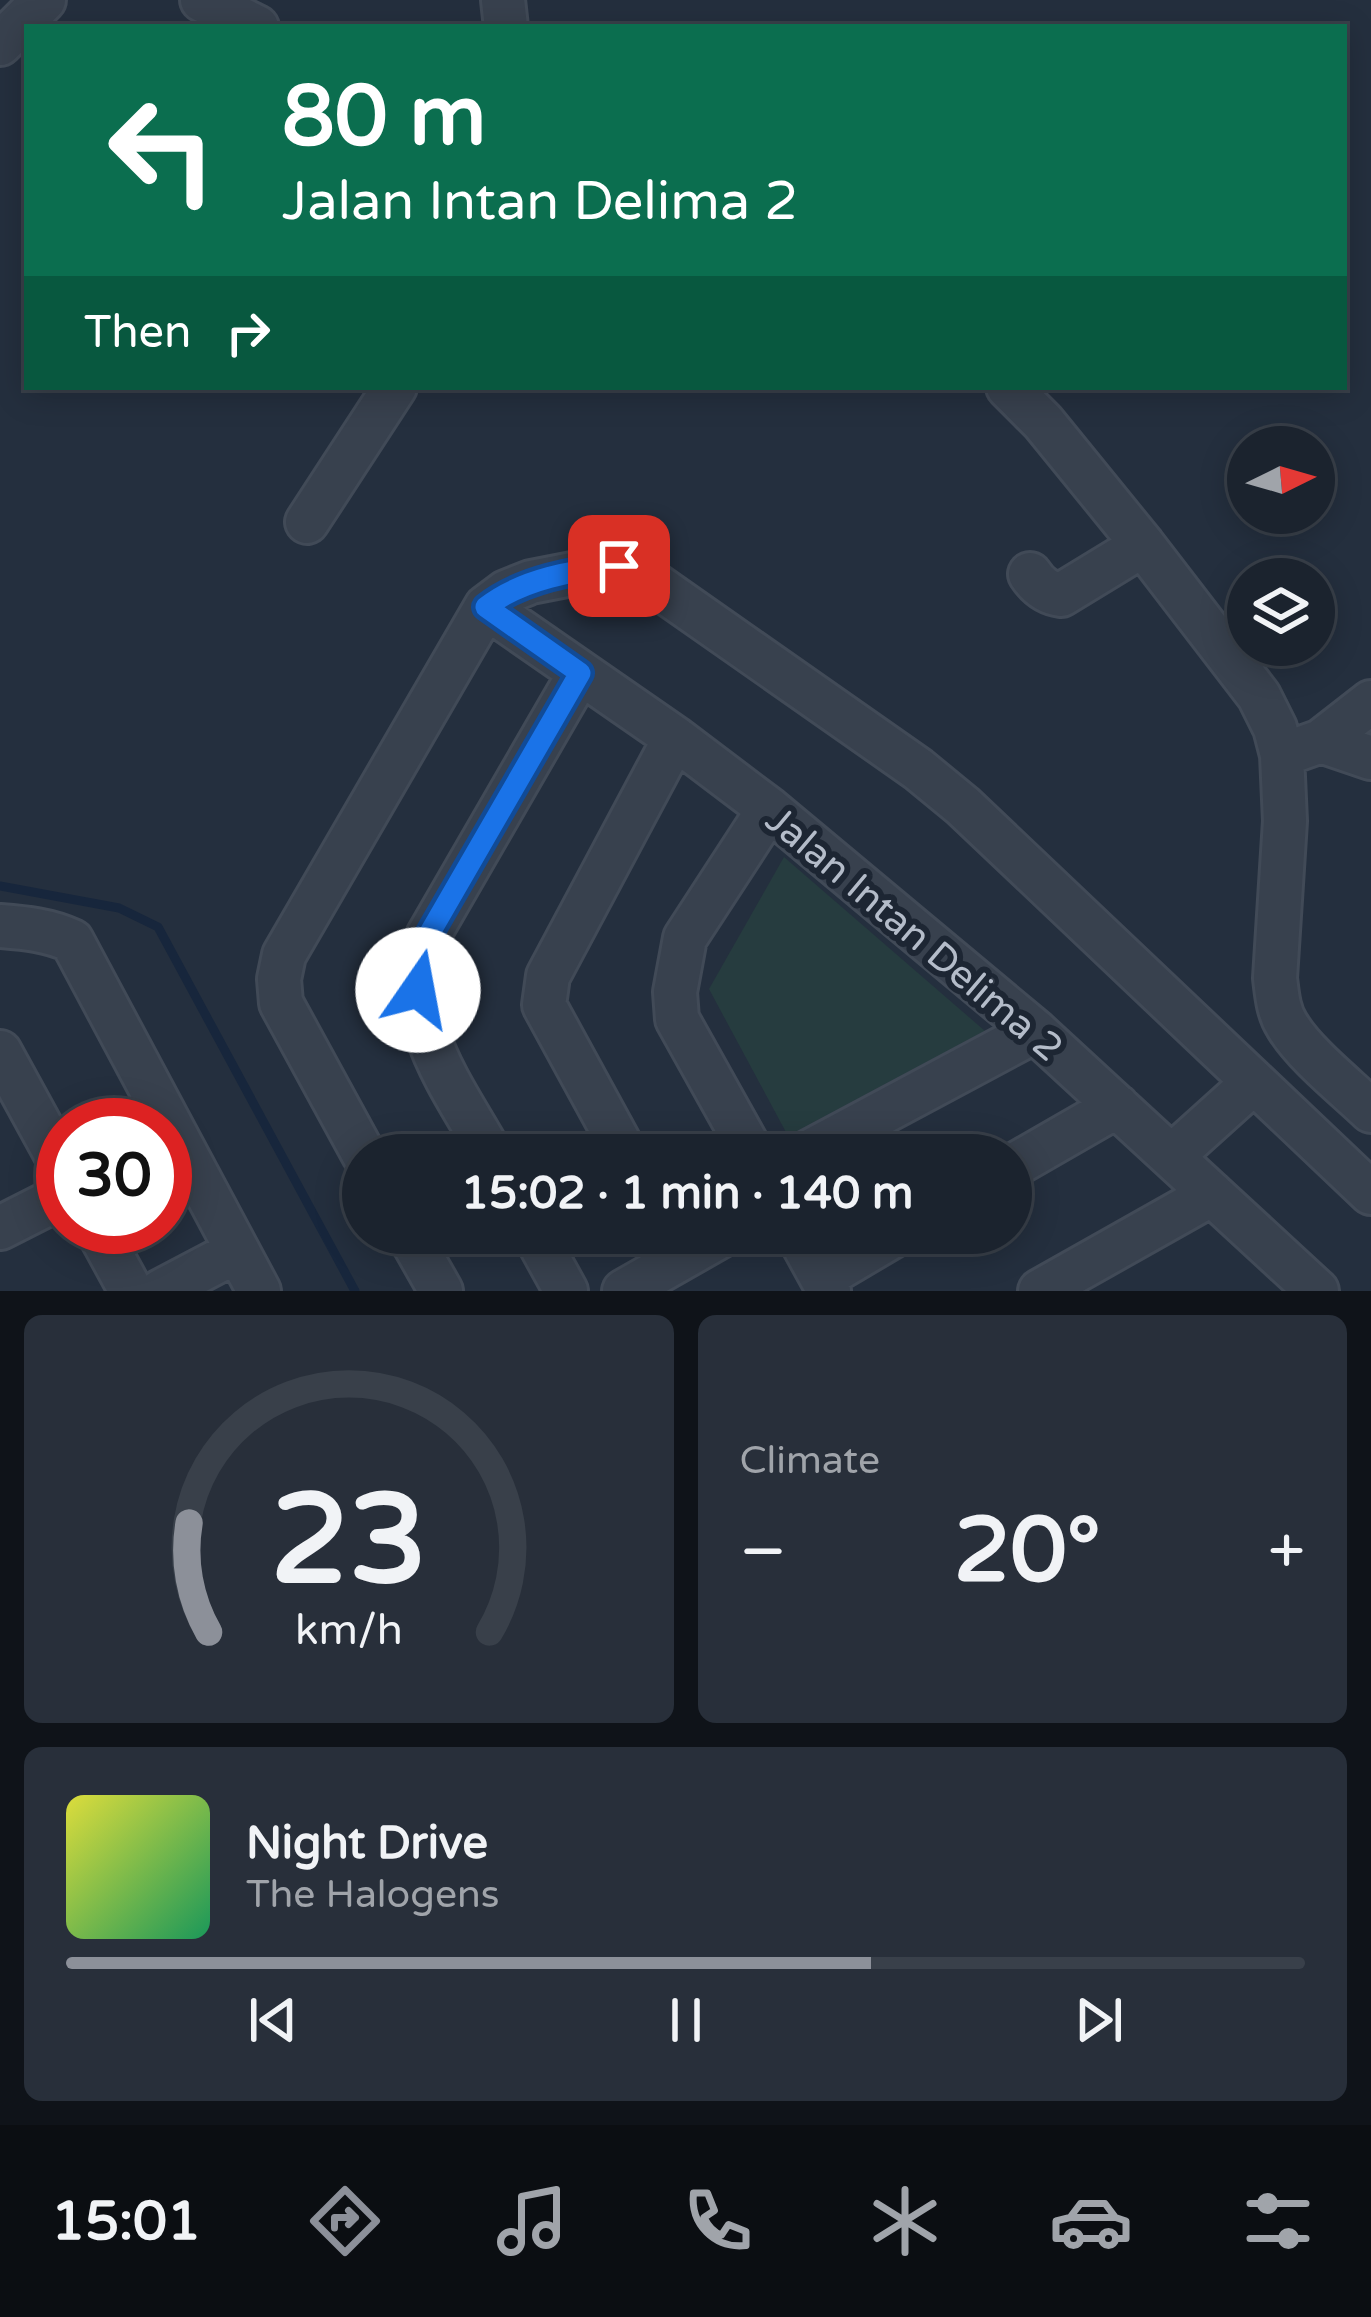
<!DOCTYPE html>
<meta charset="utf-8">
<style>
body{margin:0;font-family:"Varela Round",sans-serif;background:#282f3a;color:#f1f3f6;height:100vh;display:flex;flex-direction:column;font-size:45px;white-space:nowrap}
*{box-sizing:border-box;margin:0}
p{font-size:39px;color:#a0a4aa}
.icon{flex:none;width:66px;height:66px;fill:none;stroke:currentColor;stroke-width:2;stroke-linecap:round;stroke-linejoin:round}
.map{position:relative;height:1291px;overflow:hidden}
.side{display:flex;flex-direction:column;gap:24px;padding:24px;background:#0f1319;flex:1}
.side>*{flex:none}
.top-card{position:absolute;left:24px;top:24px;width:1323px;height:366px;border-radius:0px;box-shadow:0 6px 30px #0003,0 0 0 3px #39404a;background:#0b6e4f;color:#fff;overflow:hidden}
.needle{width:78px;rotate:85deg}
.tools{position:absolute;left:1227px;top:426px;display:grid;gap:24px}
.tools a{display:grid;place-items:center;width:108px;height:108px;border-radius:50%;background:#1b232e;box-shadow:0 6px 30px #0003,0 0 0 3px #39404a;font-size:60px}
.speed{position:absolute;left:36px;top:1098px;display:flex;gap:24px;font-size:60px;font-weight:700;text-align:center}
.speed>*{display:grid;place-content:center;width:156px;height:156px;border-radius:50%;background:#1b232e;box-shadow:0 6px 30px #0003,0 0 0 3px #39404a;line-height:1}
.speed .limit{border:18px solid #d22;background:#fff;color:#111}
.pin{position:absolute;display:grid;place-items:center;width:102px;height:102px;color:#fff;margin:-51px;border-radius:24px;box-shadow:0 6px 18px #0006}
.me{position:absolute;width:132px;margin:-66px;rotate:12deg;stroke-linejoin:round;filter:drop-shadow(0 0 9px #0008)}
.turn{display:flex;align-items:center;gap:42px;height:252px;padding:0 60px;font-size:54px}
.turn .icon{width:156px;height:156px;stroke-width:2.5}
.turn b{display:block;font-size:84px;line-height:102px}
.then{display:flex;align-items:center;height:114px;padding:0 60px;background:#0003;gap:24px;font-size:45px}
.big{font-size:90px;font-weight:700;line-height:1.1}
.side .tile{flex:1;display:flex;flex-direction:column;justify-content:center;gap:18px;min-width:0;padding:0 42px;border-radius:18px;background:#282f3a}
.side .dial{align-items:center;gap:0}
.dial svg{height:312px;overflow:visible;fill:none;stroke:#39404a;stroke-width:7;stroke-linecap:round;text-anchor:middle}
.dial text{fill:#f1f3f6;stroke:none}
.song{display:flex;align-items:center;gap:36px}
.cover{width:144px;height:144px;border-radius:18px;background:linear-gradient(135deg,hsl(60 70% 55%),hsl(150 70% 35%))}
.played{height:12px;border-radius:6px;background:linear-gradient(90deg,#8c9099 65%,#39404a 65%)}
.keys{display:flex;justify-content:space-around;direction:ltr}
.heat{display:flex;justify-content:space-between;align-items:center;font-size:66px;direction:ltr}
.side .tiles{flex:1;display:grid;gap:24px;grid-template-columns:1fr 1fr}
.tile:last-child{grid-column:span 2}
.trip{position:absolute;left:342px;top:1134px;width:690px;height:120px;border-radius:60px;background:#1b232e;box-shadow:0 6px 30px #0003,0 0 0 3px #39404a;font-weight:700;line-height:120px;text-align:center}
.tabs{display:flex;height:192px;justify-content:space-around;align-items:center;background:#0b0e12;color:#a0a4aa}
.tabs .icon{width:84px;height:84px}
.tabs .active{color:#8c9099}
.tabs b{font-size:54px;color:#f1f3f6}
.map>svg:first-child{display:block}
.green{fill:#263c3f}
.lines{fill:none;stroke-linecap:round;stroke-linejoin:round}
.stream{stroke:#17263c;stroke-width:9}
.minor-casing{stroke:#414a57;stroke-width:48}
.minor{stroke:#38414e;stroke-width:42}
.route-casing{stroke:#114b97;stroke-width:30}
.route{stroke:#1a73e8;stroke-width:21}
.labels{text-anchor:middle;stroke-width:12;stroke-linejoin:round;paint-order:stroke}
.street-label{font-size:39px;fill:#b4bcc9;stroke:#1d2633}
</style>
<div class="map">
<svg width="1371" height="1291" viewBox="0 0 1371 1291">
<rect width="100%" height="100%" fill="#242f3e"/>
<!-- green -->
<path class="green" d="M784,857L985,1031L788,1136L709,989Z"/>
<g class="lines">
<!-- stream -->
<path class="stream" d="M0,886L119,908L158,927L355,1291"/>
<!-- minor casing -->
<g class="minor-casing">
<path id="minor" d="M202,0L257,27
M503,0L506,27
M0,44L44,0
M1008,387L1043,422L1143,545L1259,696L1275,728L1282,755L1285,821L1275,978C1277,994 1278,1011 1287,1025C1304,1054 1346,1087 1371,1111
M307,522L395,387
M1030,574C1038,586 1047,593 1061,595L1143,545
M486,607L675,738L769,809L1035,1031L1317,1291
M1321,741L1371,758
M1282,755L1321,741L1371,702
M0,926C25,928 49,930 72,941L259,1291
M0,1052L63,1167
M364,1155L281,1003L279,979L284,955L486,607L506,592L531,582L608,567H628L637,572L918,769L963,806L1371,1193
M491,1155C452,1085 398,1020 428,936L580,673
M626,1155L544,1005L548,976L675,738
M753,1155L677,1019L675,992L685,938L769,809
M803,1155L1035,1031
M1172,1156L1253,1083
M1011,1167L1117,1106
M96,1227L131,1291
M0,1228L63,1196
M408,1233L441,1291
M534,1233L566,1291
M797,1233L829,1291
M822,1278L898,1233
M161,1291L237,1251
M624,1291L726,1233
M1040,1291L1212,1194"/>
</g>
<!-- minor -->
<use href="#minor" class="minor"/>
</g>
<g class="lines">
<!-- route casing -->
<g class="route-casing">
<path id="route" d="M418,990L420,958L428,936L580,673L486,607C522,579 574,570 619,566"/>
</g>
<!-- route -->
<use href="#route" class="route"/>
</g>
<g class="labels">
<!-- street labels -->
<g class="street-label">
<text transform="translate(915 933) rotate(40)" y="14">Jalan Intan Delima 2</text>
</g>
</g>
</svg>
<div class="tools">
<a><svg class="needle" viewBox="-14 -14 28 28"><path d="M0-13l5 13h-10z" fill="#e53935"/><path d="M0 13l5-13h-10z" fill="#a0a4aa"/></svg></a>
<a><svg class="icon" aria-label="layers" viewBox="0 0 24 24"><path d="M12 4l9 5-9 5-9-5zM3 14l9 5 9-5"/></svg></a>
</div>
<div class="speed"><div class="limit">30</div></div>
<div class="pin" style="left:619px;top:566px;background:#d93025"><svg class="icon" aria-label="arrive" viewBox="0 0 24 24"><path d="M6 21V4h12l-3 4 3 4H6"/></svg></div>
<svg class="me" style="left:418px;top:990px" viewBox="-20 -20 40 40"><circle r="19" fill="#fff"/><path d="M0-13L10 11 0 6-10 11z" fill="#1a73e8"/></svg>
<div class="trip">15:02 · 1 min · 140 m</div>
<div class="top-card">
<div class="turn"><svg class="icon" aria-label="left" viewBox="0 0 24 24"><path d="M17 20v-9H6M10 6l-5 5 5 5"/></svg><div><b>80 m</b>Jalan Intan Delima 2</div></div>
<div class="then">Then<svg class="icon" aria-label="right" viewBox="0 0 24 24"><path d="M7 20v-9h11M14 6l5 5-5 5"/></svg></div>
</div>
</div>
<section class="side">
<div class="tiles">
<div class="tile dial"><svg viewBox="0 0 100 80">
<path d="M14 69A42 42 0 1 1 86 69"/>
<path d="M14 69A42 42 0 0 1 9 41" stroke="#8c9099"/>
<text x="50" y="56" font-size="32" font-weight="700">23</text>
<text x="50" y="72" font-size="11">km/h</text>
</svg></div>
<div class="tile"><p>Climate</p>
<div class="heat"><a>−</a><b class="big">20°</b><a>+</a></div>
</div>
<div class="tile">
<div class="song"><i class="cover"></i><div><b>Night Drive</b><p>The Halogens</p></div></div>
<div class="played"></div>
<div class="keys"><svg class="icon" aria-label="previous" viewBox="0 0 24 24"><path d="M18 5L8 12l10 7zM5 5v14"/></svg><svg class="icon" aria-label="pause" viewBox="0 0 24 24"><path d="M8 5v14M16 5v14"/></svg><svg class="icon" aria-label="next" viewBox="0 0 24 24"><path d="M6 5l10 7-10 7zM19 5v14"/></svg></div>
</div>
</div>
</section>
<nav class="tabs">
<b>15:01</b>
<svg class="icon active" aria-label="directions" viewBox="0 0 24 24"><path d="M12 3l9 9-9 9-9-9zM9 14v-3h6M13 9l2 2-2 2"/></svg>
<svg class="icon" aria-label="music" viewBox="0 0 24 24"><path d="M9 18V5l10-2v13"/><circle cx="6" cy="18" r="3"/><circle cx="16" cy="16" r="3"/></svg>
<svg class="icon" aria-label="phone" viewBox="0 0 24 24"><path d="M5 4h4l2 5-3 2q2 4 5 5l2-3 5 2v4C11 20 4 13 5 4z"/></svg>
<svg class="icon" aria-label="climate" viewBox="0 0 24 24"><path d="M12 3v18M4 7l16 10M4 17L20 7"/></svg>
<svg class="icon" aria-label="car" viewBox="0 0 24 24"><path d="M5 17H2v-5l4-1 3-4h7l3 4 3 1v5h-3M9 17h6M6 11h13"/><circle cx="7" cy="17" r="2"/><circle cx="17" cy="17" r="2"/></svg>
<svg class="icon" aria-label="filters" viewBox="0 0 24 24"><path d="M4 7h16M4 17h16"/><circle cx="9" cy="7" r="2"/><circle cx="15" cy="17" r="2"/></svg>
</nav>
